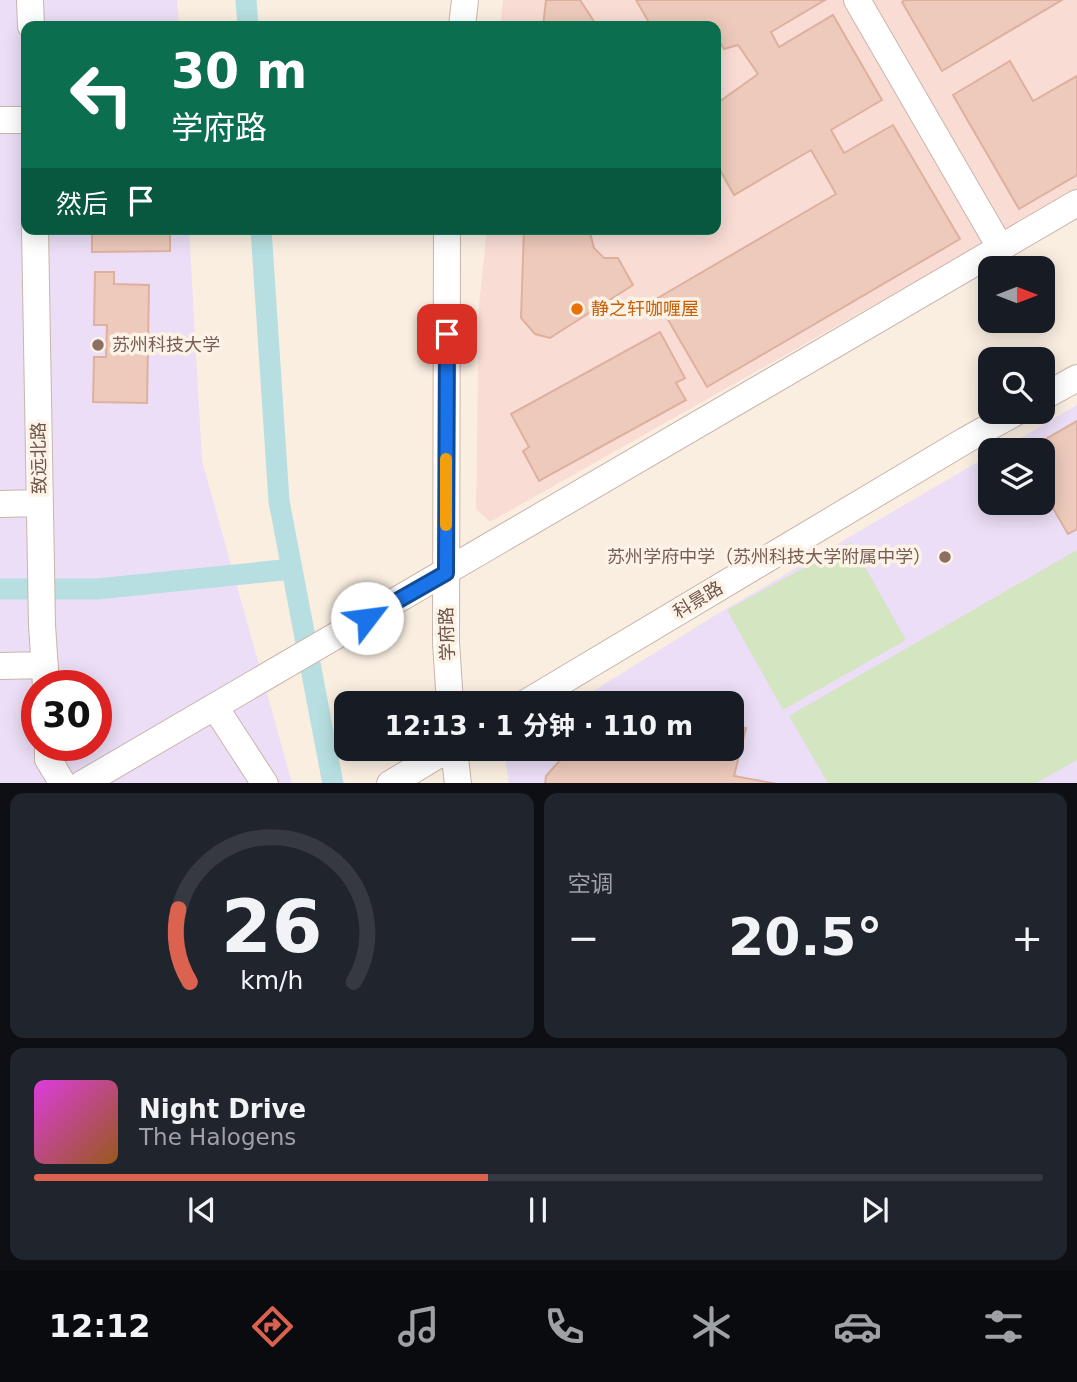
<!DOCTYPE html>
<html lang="zh">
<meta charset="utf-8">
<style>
body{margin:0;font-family:"DejaVu Sans","Noto Sans SC",sans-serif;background:#20242c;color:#f1f3f6;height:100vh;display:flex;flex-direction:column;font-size:26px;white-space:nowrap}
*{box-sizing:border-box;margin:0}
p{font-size:23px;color:#9ea1a6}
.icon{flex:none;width:38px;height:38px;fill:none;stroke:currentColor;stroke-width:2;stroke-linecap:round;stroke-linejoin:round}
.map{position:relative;height:783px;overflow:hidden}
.side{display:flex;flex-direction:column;gap:10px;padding:10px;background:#0d0f14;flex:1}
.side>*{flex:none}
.banner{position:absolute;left:21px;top:21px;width:700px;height:214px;border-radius:14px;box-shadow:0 4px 18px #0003;background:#0b6e4f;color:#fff;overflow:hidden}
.needle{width:46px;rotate:90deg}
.fabs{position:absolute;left:978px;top:256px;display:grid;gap:14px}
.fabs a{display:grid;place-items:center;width:77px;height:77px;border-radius:14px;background:#171b24;box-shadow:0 4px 18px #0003;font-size:35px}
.speed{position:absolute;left:21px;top:670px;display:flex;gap:14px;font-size:35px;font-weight:700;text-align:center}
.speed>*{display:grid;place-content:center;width:91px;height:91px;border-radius:50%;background:#171b24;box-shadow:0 4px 18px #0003;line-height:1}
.speed .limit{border:10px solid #d22;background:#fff;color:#111}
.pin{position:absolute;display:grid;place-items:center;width:60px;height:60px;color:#fff;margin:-30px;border-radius:14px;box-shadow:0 4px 10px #0006}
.me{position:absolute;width:77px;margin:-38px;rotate:60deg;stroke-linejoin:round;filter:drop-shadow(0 0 5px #0008)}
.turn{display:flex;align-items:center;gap:24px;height:147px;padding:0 35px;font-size:32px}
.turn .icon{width:91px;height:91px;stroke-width:2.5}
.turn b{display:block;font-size:49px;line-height:60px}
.then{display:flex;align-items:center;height:66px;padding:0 35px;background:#0003;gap:14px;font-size:26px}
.big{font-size:52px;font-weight:700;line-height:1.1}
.side .card{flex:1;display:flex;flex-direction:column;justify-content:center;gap:10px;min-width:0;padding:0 24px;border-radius:14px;background:#20242c}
.side .dial{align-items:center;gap:0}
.dial svg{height:182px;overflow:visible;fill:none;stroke:#363941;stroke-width:7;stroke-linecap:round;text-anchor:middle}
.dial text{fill:#f1f3f6;stroke:none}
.song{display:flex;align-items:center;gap:21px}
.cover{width:84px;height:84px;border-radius:10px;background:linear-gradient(135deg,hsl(300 70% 55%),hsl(30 70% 35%))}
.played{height:7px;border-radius:4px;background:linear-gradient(90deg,#da624f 45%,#363941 45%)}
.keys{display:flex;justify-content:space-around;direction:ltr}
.heat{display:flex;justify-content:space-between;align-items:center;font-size:38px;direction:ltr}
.side .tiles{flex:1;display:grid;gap:10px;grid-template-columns:1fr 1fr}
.card:last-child{grid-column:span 2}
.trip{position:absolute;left:334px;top:691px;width:410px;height:70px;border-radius:14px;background:#171b24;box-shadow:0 4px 18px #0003;font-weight:700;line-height:70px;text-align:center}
.menu{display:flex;height:112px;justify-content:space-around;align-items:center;background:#090b0e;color:#9ea1a6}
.menu .icon{width:49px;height:49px}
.menu .current{color:#da624f}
.menu b{font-size:32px;color:#f1f3f6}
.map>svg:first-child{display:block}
.commercial{fill:#f9ddd5}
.education{fill:#ebdef6;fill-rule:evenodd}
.green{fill:#d3e5c1}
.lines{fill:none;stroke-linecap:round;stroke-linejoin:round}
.canal{stroke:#b7dfe1;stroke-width:21}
.building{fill:#edcabb;stroke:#deb09d;stroke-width:2}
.minor-casing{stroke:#c9b5a9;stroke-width:28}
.minor{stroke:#fff;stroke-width:26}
.route-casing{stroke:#114b97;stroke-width:18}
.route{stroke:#1a73e8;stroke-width:12}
.slow{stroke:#f59e0b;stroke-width:12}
.food-dot{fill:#e8710a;stroke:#fdf2e6;stroke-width:2.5}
.education-dot{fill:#8d6e63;stroke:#fdf2e6;stroke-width:2.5}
.labels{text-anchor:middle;stroke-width:7;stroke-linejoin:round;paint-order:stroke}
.food-label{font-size:18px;fill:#c56008;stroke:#fdf2e6;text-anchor:start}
.education-label{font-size:18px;fill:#785e54;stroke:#fdf2e6;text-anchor:start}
.street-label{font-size:18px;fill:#6e544a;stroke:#fdf2e6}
</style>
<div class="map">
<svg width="1077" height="784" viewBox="0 0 1077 784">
<rect width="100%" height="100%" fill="#faeee1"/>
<!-- commercial -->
<path class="commercial" d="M503,0H1077V190L490,522L476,509L479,305L487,229H716V26H500Z"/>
<!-- education -->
<path class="education" d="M0,0H177L179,26H26V229H189L202,461L292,783H0ZM37,686H96V746H37Z
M1077,405V783H509L504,749H732V704L574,703L719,613L990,455V502H1043V450H1000Z"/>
<!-- green -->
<path class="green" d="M851,542L906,640L783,710L727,610Z
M1077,550V760L1036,783H828L789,716Z"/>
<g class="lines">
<!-- canal -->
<path class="canal" d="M246,0L248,26
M261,229L279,501L333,784
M0,589H97L292,569"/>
</g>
<!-- building -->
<path class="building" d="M546,0H580L597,26H543Z
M636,0H825L771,32L779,47L833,15L882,100L831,130L844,153L893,125L960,239L707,387L656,299L836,194L811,150L734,195L716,163V106L719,102L758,74L738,45L724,49L716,36V26H664L663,24L659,26H651Z
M905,0H1062L942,71L902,2Z
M1010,61L1033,101L1077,76V175L1019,209L953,95Z
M92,229H170V251L92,252Z
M524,229H589L594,248L604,258H618L633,285L550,338L535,334L521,318Z
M95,272H114V284L149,285L147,403L93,402L94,357H106L107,325H94Z
M660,332L685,378L676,383L686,400L539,481L523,451L529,447L511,414Z
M1077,421V529L1068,534L1043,491V450H1027Z
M659,692L706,704H646L648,695L657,699Z
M732,726L746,728L734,776L777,784H545L546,776L570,749H732Z"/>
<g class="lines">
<!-- minor casing -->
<g class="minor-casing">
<path id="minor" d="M30,0L31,26
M857,0L1000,247
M462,26L465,0
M0,120H26
M35,229L42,625L46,686
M447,229L446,642L450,704
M1043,397L1077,378
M0,504L40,503
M0,666L45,665
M524,704L966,440L1018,411
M215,707L265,784
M48,746V759L63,784
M454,749L458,784
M82,784L1077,203
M390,784L448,749"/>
</g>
<!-- minor -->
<use href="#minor" class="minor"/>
</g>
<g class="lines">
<!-- route casing -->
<g class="route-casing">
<path id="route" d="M367,618L446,573L447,334"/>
</g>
<!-- route -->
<use href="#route" class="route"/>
<!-- slow -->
<path class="slow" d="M446,525V459"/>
</g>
<!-- markers -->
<circle class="food-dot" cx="577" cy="309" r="7"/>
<g class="education-dot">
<circle cx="98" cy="345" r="7"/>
<circle cx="945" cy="557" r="7"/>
</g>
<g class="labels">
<!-- food labels -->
<g class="food-label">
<text x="591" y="315">静之轩咖喱屋</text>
</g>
<!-- education labels -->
<g class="education-label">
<text x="112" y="351">苏州科技大学</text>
<text x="931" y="563" text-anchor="end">苏州学府中学（苏州科技大学附属中学）</text>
</g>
<!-- street labels -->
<g class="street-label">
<text transform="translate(39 458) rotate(-91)" y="6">致远北路</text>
<text transform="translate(698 600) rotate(-31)" y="6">科景路</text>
<text transform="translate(447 634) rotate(-92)" y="6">学府路</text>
</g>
</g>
</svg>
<div class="fabs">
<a><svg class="needle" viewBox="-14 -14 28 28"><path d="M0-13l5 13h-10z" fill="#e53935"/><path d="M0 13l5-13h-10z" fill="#9ea1a6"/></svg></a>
<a><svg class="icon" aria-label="search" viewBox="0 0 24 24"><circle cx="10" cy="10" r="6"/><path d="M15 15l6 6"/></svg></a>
<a><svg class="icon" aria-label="layers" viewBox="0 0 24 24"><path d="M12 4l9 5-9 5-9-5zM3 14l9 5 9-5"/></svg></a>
</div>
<div class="speed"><div class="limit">30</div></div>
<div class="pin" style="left:447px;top:334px;background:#d93025"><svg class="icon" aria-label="arrive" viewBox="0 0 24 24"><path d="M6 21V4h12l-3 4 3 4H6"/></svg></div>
<svg class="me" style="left:367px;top:618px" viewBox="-20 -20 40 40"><circle r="19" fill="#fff"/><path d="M0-13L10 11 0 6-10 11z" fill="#1a73e8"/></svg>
<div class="trip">12:13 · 1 分钟 · 110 m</div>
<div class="banner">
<div class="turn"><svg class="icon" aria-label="left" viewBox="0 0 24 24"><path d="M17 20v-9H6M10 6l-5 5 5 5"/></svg><div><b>30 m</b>学府路</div></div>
<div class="then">然后<svg class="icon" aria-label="arrive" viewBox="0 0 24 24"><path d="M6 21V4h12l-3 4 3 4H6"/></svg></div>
</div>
</div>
<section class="side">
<div class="tiles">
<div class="card dial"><svg viewBox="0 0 100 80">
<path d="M14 69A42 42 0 1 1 86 69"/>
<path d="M14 69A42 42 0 0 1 9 37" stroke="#da624f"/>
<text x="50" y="56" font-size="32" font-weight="700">26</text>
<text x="50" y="72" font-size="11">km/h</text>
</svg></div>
<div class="card"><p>空调</p>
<div class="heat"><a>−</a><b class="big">20.5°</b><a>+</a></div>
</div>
<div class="card">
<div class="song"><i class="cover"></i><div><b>Night Drive</b><p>The Halogens</p></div></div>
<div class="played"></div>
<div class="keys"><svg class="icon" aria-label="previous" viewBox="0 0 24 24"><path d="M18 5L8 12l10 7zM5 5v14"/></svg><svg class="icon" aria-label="pause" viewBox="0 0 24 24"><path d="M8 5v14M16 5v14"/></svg><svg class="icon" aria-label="next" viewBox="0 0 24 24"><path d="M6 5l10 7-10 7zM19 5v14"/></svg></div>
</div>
</div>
</section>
<nav class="menu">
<b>12:12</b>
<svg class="icon current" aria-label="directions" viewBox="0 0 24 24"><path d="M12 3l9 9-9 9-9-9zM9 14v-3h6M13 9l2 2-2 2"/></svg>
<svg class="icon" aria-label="music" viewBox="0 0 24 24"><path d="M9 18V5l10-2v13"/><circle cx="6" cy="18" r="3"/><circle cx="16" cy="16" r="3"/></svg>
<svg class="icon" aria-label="phone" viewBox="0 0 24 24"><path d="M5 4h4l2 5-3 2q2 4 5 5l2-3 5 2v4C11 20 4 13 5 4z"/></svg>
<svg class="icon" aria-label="climate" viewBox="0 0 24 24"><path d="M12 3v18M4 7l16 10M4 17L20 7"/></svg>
<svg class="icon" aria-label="car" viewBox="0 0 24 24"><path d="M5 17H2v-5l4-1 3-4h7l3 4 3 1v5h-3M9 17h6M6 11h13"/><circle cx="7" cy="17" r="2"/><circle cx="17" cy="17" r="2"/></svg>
<svg class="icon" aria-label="filters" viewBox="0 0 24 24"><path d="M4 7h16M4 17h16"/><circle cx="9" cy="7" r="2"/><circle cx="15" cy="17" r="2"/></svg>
</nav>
